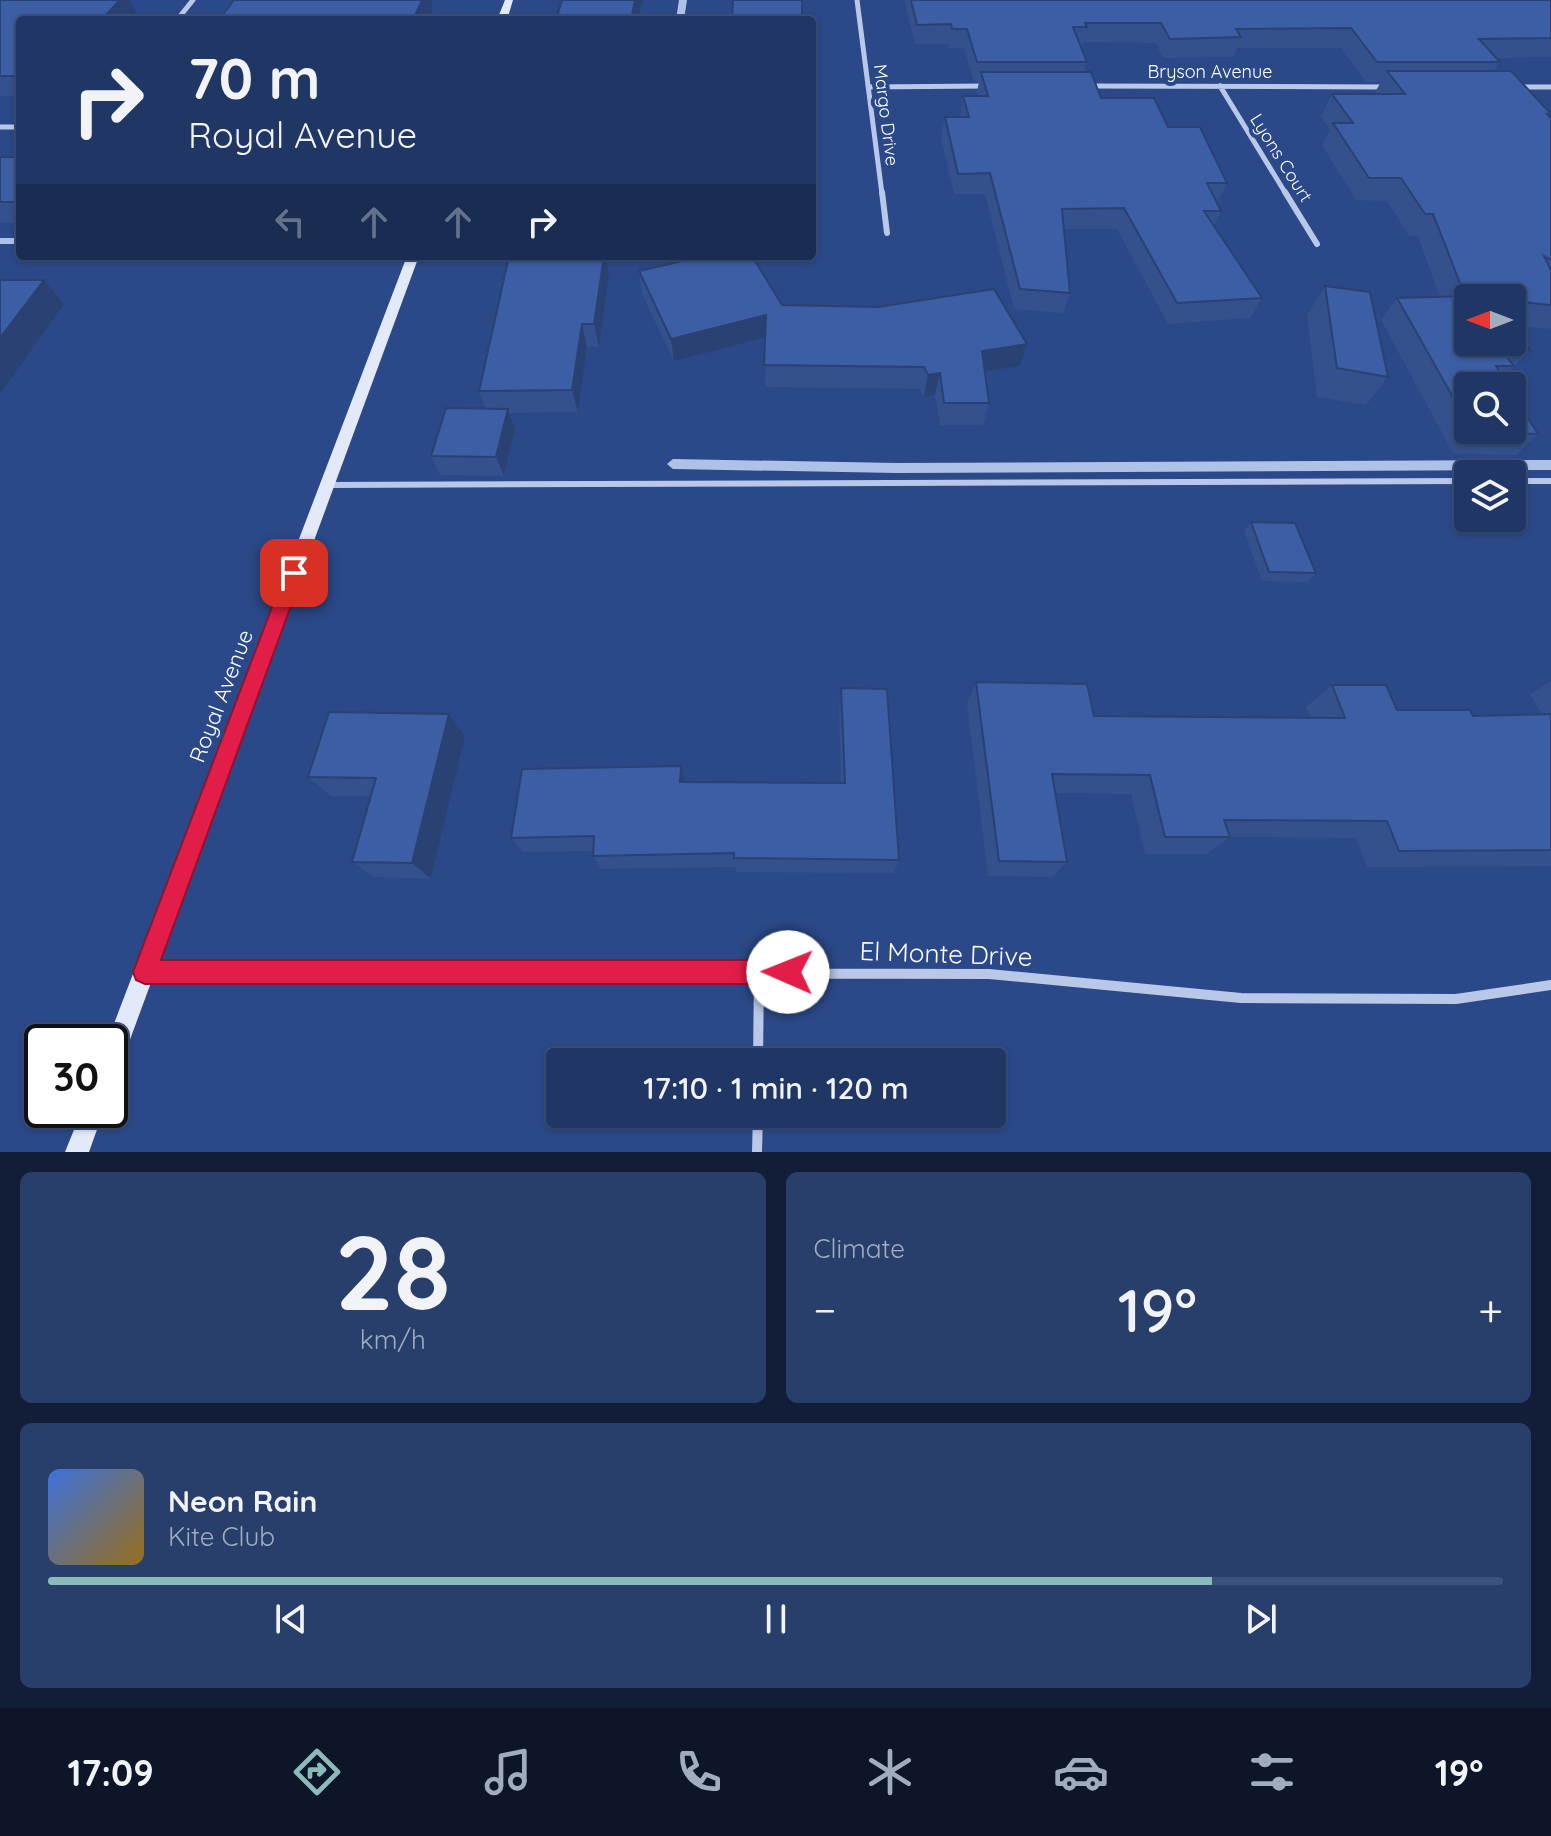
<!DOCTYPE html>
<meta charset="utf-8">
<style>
body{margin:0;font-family:Quicksand,sans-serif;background:#283f6c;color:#f1f3f6;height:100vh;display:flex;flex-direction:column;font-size:30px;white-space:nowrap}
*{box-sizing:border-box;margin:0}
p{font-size:26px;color:#a2acbf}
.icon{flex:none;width:44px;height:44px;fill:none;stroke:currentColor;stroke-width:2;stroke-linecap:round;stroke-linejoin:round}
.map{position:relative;height:1152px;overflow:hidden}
.details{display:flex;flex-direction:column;gap:20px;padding:20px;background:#121e38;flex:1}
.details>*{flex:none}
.guide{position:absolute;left:16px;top:16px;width:800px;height:244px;border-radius:8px;box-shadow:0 2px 6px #0004,0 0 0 2px #3d517a;background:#203766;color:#f1f3f6;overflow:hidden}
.needle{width:52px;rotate:270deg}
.buttons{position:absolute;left:1454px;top:284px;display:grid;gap:16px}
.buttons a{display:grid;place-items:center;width:72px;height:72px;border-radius:8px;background:#203766;box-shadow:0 2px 6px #0004,0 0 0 2px #3d517a;font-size:40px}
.speed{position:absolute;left:24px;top:1024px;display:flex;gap:16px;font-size:40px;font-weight:700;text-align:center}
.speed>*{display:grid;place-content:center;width:104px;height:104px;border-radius:50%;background:#203766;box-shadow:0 2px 6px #0004,0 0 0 2px #3d517a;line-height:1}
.speed .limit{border:4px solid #111;border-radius:12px;background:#fff;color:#111}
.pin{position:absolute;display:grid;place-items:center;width:68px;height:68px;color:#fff;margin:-34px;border-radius:16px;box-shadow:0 4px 12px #0006}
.me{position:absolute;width:88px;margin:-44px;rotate:271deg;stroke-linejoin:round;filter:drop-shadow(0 0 6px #0008)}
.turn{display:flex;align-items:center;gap:28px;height:168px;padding:0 40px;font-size:36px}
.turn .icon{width:104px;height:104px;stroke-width:2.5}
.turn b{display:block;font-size:56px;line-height:68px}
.lanes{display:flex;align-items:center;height:76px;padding:0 40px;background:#0003;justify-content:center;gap:40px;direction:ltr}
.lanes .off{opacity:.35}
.big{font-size:60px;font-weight:600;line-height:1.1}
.details .card{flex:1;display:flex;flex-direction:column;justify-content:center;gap:12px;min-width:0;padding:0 28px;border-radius:12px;background:#283f6c}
.details .dial{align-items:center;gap:0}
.dial b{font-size:104px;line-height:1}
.song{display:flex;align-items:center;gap:24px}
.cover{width:96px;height:96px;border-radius:12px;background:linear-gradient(135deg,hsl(220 70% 55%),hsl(40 70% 35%))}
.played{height:8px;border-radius:4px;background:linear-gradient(90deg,#8bbbb9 80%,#3d517a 80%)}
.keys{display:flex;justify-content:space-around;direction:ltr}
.heat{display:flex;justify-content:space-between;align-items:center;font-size:44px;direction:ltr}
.details .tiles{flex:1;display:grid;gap:20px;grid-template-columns:1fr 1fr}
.card:last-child{grid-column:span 2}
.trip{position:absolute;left:546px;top:1048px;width:460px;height:80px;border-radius:8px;background:#203766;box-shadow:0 2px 6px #0004,0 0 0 2px #3d517a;font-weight:600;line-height:80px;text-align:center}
.dock{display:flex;height:128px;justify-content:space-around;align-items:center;background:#0d1629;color:#a2acbf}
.dock .icon{width:56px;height:56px}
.dock .on{color:#8bbbb9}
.dock b{font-size:36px;color:#f1f3f6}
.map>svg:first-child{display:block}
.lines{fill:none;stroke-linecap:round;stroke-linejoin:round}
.stream{fill:#aec2e8;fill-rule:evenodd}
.lane{stroke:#b9c8e8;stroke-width:6}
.street-far2{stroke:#b9c8e8;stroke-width:5}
.street-far1{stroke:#b9c8e8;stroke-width:6}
.street{stroke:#b9c8e8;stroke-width:10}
.secondary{fill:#e2e9f8;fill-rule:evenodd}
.wall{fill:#34518d}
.shaded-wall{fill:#2a4273}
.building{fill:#3c5ea4;stroke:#2a4273;stroke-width:2}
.route{fill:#e11d48;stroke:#92132f;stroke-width:2}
.labels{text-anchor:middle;stroke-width:8;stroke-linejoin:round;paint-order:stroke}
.far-street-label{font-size:18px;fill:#fff;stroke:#2b4988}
.street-label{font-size:22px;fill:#fff;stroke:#2b4988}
.near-street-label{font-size:26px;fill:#fff;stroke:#2b4988}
</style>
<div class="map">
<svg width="1551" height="1152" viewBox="0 0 1551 1152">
<rect width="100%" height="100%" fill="#2b4988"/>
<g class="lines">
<!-- stream -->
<path class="stream" d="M679,0H687L684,20H676Z
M0,238H20V244H0Z
M673,459L897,463L1551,460V470L897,473L673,469L667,464Z"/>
<!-- lane -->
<path class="lane" d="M1512,481H1551
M327,485L1468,481"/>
<!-- street-far2 -->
<path class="street-far2" d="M857,0L882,194
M177,20L193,0
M1088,86L1386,87
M1220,86L1286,194
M869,87L986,86
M1516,87H1551
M0,127H20"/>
<!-- street-far1 -->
<path class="street-far1" d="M882,192L887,233
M1285,192L1317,244"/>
<!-- street -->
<path class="street" d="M146,972L989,974L1241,998L1456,999L1551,985
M758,1062L759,972
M757,1152L758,1114"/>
<!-- secondary -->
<path class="secondary" d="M505,0H513L507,20H497Z
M407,256H419L121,1064L118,1072L110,1075V1042H107Z
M82,1110H104L89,1152H65Z"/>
</g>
<!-- wall -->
<path class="wall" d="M0,0L137,13L20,20V96H0Z
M904,0H1551V57L1497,58L1500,62L1494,71L1551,114L1549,116L1551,118V327L1549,329L1512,325V298H1468L1530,350L1503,377L1468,386V430H1512L1538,434L1516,455L1453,453L1381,320L1397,298L1440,297L1418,236H1409L1387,201L1356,200L1322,145L1330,130L1321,116L1332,94H1376L1375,92L1381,82H1366L1341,48H1237L1233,57L1164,58L1155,43L1083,42L1082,46L1087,62L1084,72L1101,98L1168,127L1227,183L1217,203L1221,211L1214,226L1262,298L1250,318L1168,324L1117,229H1064L1070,293L1063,313L1014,309L985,194H954L941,138L945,117H960L963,96H978L977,92L979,82H974L964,48H949L948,44H915Z
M0,157H20V223H0Z
M509,256H606L609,275L599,347H587L578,412L510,413L515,429L504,476L440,475L431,456L486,409L479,391Z
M639,271L782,305L1027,344L1020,366L985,372L989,403L983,425H940L935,395L924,397L920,389L765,387L766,337L674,361L642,294Z
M1325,286L1388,377L1366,405L1317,397L1307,315Z
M1251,522L1316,573L1307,582L1262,581L1244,531Z
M1551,681V866L1367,867L1356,838L1230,837L1206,854H1145L1131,794L1055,793L1067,862L1052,877L988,876L967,704L976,682L1094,716L1310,718L1306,707L1332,685L1397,710L1473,716L1542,714L1530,694Z
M841,688L899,860L894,873L736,872L735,867L601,869L593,856V851L523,852L511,838L681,766L685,782L841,783L839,707Z
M449,714L465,736L431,879L374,877L352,862L370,796H331L308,777Z"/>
<!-- shaded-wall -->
<path class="shaded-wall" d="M120,0H129L137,13L130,20H101Z
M422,0H431L433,8L428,20H413Z
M635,0H643L638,20H631Z
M604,256H606L609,275L599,347L594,324Z
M44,280L64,304L0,394V338Z
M766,315L767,337L674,361L671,339Z
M582,324L587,347L578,412L572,390Z
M1027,344L1020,366L976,373L982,351Z
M940,373L935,395L924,397L928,375Z
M508,409L515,429L504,476L496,457Z
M449,714L465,736L431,879L412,863Z
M681,766L685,783L680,782Z"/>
<!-- building -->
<path class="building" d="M0,0H120L101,20H20V74L19,76H0Z
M234,0H422L413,20H219Z
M562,0H635L631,20H556Z
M733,0H802V20H732Z
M911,0H1551V38L1479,39L1500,62H1377L1351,28L1236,29L1241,37L1170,39L1161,23H1085L1087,27H1073L1087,62H977L967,29H952L951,24L917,25Z
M1387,71H1511L1551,114H1547L1551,118V260L1544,256L1551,270V305L1512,301V298H1468V342H1512V327L1530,350L1502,351L1514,366H1496L1508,386H1468V424L1397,298L1465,296L1433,214H1425L1401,178H1369L1333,123H1353L1332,94H1405Z
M981,72H1091L1101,98H1154L1168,127H1200L1227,183H1207L1221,211H1204L1262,298L1177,303L1124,208L1062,209L1070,293L1020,289L990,173L958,174L945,117H969L963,96H988Z
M0,157H20V202H0Z
M509,256H604L594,324H582L572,390L479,391Z
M704,256H752L782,305L878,307L994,289L1027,344L982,351L989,403H944L940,373L928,375L924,367L764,365L766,315L671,339L639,271Z
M0,280H44L0,338Z
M1325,286L1370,292L1388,377L1337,368Z
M1512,393L1538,434L1473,432L1472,430H1512Z
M446,408L508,409L496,457L431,456Z
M1251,522L1295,523L1316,573L1269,572Z
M976,682L1087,684L1094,716L1345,718L1332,685H1386L1397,710H1470L1473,716L1551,714V850L1399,851L1387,821L1224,820L1230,837H1165L1150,775L1052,774L1067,862L999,861Z
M841,688L887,689L899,860L734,858V853L593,856L594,836L511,838L522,769L681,766L680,782L845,783Z
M329,712L449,714L412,863L352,862L376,778L308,777Z"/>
<!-- route -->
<path class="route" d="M294,566L303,573L161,960H788L796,964L800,972L796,981L788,984H145L136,980L133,972L285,573Z"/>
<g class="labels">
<!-- far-street labels -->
<g class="far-street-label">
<text x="1210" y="78">Bryson Avenue</text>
<text transform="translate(886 115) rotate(83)" y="6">Margo Drive</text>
<text transform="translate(1281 158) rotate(58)" y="6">Lyons Court</text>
</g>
<!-- street labels -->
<g class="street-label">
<text transform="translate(221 696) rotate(-69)" y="8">Royal Avenue</text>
</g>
<!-- near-street labels -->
<g class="near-street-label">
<text transform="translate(946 954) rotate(2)" y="9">El Monte Drive</text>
</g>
</g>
</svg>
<div class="buttons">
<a><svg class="needle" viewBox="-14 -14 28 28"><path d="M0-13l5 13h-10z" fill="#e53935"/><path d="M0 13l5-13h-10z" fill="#a2acbf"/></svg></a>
<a><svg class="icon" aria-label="search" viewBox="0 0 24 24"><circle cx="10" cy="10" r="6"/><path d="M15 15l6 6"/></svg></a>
<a><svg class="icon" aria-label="layers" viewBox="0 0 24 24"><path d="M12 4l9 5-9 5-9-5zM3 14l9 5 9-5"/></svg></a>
</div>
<div class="speed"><div class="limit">30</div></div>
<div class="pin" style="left:294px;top:573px;background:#d93025"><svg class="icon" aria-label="arrive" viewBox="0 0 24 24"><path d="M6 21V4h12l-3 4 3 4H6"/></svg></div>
<svg class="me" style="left:788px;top:972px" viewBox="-20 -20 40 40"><circle r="19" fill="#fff"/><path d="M0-13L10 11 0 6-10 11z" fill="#e11d48"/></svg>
<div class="trip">17:10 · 1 min · 120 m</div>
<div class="guide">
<div class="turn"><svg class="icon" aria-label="right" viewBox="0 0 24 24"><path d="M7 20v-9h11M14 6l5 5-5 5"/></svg><div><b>70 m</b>Royal Avenue</div></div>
<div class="lanes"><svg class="icon off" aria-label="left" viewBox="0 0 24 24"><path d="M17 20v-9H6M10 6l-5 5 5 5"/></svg><svg class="icon off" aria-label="ahead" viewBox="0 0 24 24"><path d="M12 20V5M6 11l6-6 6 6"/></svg><svg class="icon off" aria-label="ahead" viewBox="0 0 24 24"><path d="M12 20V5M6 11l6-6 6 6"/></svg><svg class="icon" aria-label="right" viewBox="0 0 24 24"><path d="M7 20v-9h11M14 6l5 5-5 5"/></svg></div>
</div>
</div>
<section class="details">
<div class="tiles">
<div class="card dial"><b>28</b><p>km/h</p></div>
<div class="card"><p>Climate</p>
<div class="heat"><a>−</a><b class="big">19°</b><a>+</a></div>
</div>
<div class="card">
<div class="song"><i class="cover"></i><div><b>Neon Rain</b><p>Kite Club</p></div></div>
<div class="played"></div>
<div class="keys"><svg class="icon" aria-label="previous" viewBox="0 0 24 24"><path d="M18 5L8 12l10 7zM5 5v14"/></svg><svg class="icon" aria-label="pause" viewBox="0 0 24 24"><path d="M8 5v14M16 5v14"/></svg><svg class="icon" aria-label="next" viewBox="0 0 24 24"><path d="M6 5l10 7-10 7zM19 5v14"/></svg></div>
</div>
</div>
</section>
<nav class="dock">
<b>17:09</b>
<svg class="icon on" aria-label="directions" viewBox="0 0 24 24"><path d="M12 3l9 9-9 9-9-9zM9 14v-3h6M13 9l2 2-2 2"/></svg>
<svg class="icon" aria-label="music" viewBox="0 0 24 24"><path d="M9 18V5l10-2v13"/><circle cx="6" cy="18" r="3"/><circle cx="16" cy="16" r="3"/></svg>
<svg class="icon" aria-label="phone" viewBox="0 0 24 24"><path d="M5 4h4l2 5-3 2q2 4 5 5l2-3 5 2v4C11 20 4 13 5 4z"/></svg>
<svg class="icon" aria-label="climate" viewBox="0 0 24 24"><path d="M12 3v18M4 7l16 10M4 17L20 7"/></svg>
<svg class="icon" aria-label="car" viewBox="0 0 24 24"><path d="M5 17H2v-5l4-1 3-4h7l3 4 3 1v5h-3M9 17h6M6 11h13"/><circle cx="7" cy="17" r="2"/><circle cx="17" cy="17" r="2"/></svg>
<svg class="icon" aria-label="filters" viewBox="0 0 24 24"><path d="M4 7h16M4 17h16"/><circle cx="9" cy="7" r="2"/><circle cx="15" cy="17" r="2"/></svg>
<b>19°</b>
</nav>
